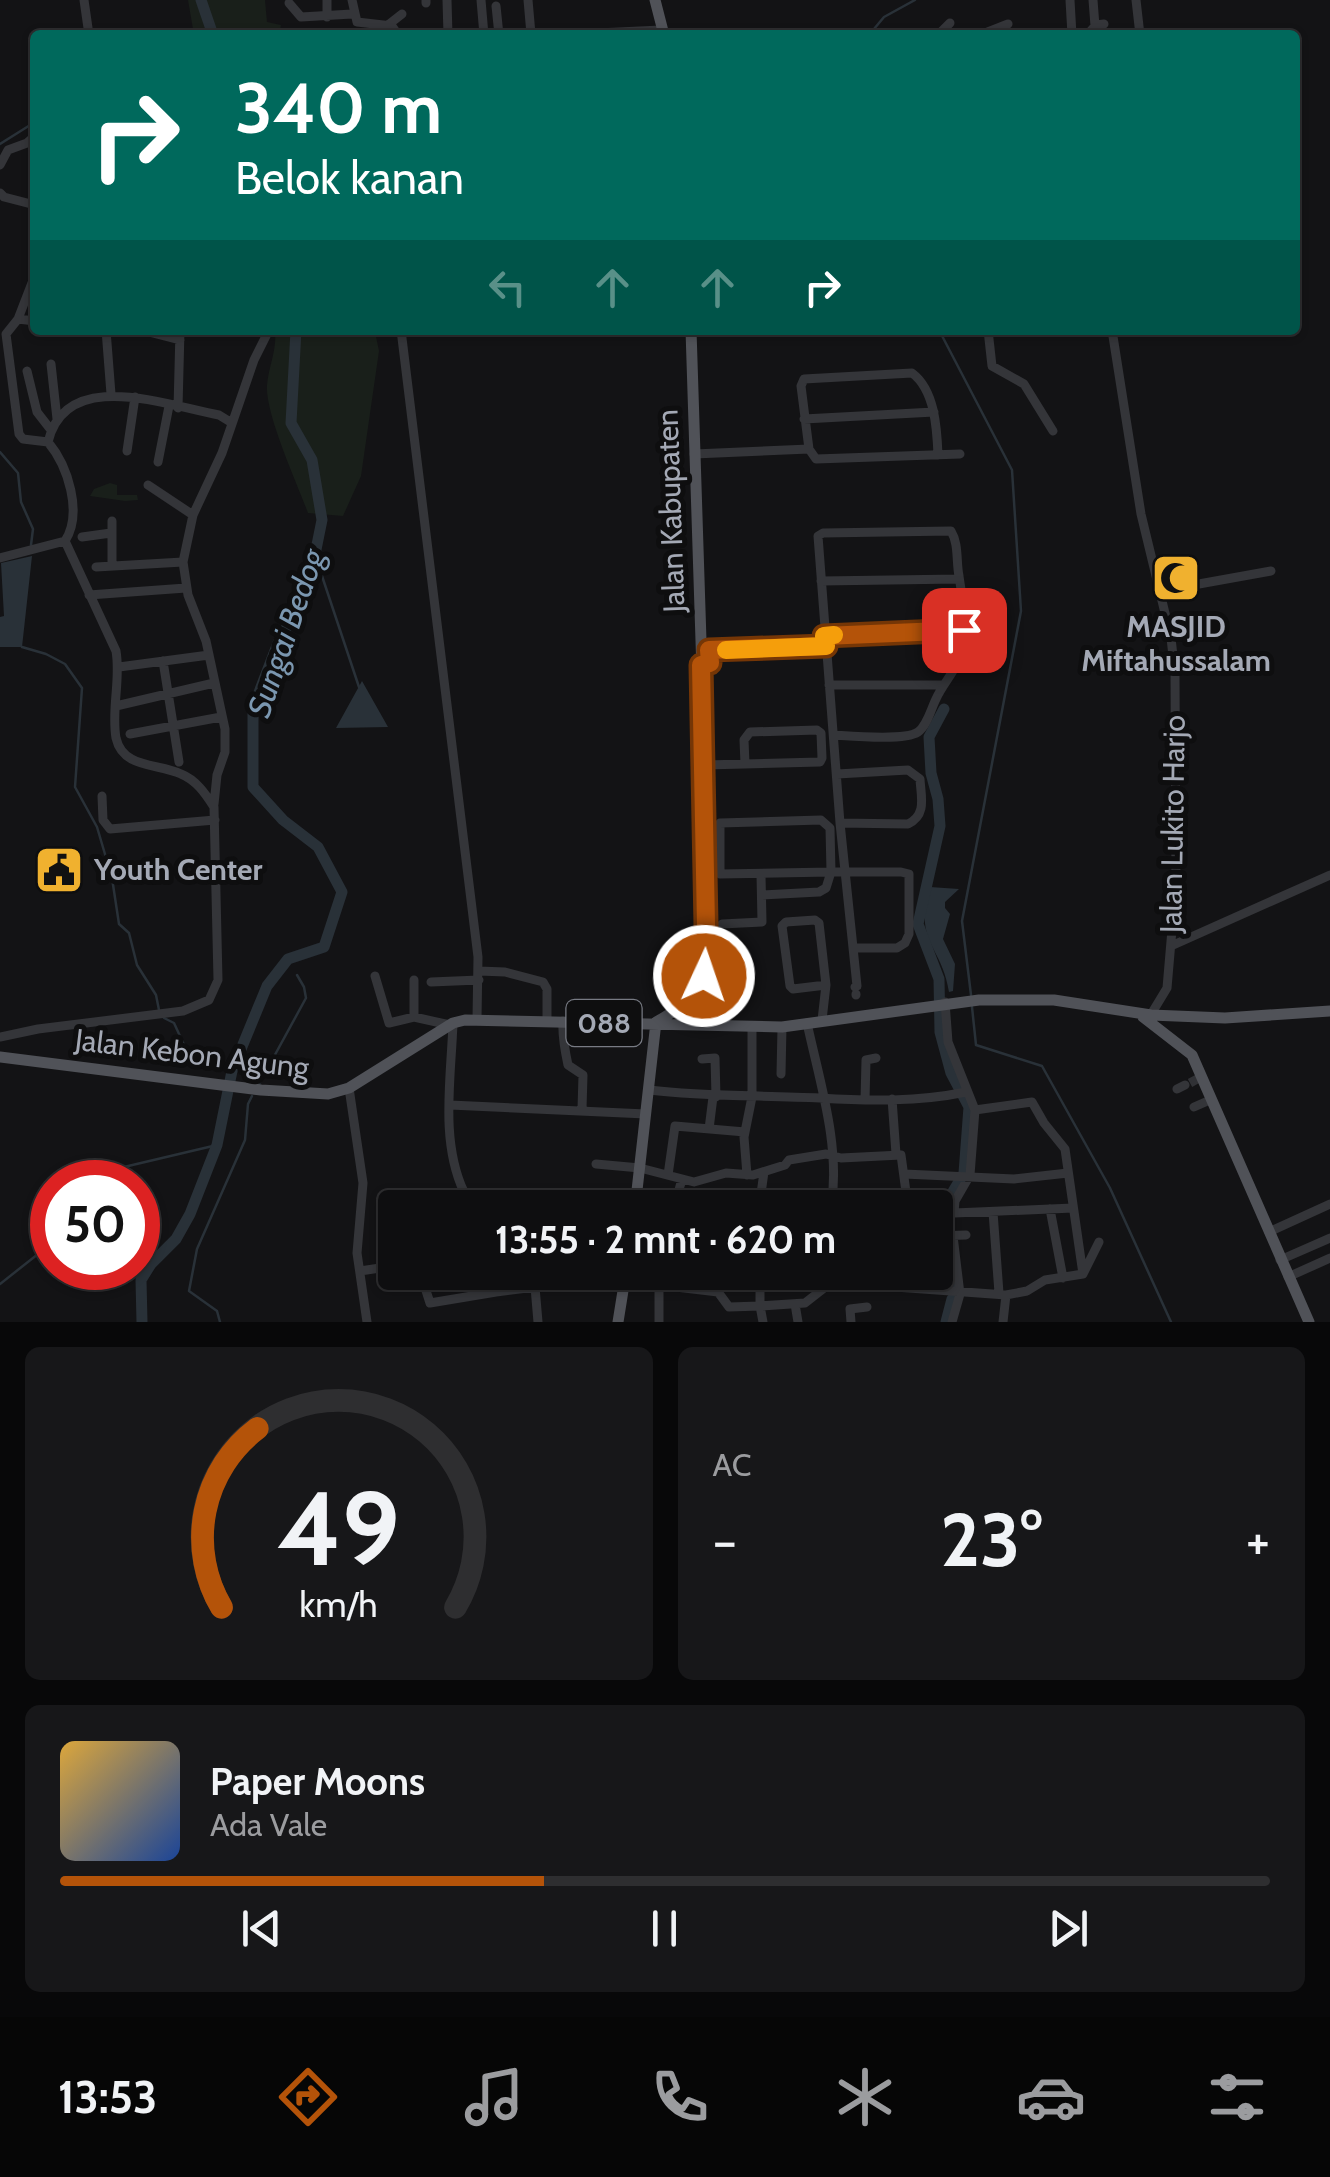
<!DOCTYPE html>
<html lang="id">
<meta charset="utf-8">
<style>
body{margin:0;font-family:Cabin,sans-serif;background:#171719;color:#f1f3f6;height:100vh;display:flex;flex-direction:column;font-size:38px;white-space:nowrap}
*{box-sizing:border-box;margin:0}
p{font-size:32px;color:#9b9c9f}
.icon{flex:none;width:55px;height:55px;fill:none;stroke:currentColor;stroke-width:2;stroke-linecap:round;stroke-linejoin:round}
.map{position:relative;height:1322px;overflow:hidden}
.sheet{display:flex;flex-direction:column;gap:25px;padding:25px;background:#080809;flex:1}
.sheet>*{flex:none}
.top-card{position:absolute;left:30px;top:30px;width:1270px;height:305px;border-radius:10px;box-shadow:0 2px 8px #0004,0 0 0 2px #2e2e30;background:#00695c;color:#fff;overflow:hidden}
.speed{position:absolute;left:30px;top:1160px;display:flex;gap:20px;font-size:50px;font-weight:700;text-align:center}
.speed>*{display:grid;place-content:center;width:130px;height:130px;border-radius:50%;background:#0e0e10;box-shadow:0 2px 8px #0004,0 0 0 2px #2e2e30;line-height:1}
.speed .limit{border:15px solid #d22;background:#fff;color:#111}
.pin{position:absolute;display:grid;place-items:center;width:85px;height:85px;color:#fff;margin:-42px;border-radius:20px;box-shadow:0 5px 15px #0006}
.me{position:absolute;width:110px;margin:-55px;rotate:3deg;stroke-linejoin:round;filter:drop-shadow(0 0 8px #0008)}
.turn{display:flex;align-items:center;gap:35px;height:210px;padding:0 40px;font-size:45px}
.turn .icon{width:130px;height:130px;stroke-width:2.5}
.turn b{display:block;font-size:70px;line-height:85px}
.lanes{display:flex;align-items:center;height:95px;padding:0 40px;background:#0003;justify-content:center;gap:50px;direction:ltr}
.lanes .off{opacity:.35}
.big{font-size:75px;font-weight:800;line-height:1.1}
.sheet .tile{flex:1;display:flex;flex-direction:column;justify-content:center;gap:15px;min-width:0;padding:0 35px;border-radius:15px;background:#171719}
.sheet .dial{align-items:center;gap:0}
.dial svg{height:260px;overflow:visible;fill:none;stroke:#2e2e30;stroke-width:7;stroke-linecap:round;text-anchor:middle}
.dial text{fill:#f1f3f6;stroke:none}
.song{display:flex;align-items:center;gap:30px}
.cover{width:120px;height:120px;border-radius:15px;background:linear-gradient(135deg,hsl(40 70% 55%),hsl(220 70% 35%))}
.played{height:10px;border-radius:5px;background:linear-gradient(90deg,#b45309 40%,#2e2e30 40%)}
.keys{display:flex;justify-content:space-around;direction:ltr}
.heat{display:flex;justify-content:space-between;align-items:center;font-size:55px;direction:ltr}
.sheet .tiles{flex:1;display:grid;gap:25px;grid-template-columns:1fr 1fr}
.tile:last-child{grid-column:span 2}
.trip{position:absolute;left:378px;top:1190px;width:575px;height:100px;border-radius:10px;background:#0e0e10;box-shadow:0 2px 8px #0004,0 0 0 2px #2e2e30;font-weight:800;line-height:100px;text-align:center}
.dock{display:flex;height:160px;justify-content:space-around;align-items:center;background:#060606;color:#9b9c9f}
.dock .icon{width:70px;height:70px}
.dock .selected{color:#b45309}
.dock b{font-size:45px;color:#f1f3f6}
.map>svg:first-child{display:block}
.green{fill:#191f1a}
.water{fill:#293138}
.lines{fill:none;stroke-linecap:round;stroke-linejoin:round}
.stream{stroke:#293138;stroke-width:2.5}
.river{stroke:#293138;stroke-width:11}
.minor-tunnel{stroke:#303135;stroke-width:9;stroke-dasharray:9 4.5;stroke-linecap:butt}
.minor{stroke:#343539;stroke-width:9}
.major{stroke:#505258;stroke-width:11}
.route-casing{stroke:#753606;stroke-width:25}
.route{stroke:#b45309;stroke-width:18}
.slow{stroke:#f59e0b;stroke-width:18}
.labels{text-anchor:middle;stroke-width:10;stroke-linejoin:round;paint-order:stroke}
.shield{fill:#0e0e0f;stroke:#777a83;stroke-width:2.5}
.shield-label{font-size:28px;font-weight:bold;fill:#a4a9b5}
.street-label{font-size:30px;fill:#a4a9b5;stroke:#0e0e0f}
.poi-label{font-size:30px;font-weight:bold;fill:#a4a9b5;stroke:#0e0e0f}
.water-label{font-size:32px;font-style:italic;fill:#7b97b0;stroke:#0e0e0f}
</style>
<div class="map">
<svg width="1330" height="1322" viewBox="0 0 1330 1322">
<rect width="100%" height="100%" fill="#131315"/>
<!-- green -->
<path class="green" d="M188,0H265L267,22L281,25L279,35H194Z
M275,330L375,332L379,351L361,476L343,516L308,513C297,483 265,414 267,385C269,365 277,350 275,330Z
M110,483L117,485V495H137L138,500L125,501L90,496L94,489Z"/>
<!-- water -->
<path class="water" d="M32,556L22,647H0V617L4,616L1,563Z
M362,681L388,727L336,728Z
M930,887L959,889L945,902V908L950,914L943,939L955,964L953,991L949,992C942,945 913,943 930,887Z"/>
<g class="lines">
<!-- stream -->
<path class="stream" d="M869,35L884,17L915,0
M0,144L35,122
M939,330L1012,470L1021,611L962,921L971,995
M0,452L18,473L21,502L33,529L31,545
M315,555L359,687
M22,647L46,654L65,664L82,688L75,787L97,827L112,878L119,924L129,933L137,965L156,995L159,1010
M972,1007L976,1045L1042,1066L1110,1188L1171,1322
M164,1018L174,1023L190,1058L232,1071
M259,1084L306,998L304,987L297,975
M118,1182L124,1167L217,1145
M0,1284L52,1243
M220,1322L217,1311L189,1291L197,1249L245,1140L248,1104L252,1096"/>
<!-- river -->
<path class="river" d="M201,0L213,35
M944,709L929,737L931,773L938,799L940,826L918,924L939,979L940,1032L951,1073L969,1107L964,1173L948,1200L952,1288
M142,1322L141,1280L151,1264L176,1239L190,1214L217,1145L232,1071L267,986L288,959L324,947L342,892L318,847L283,820L253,787V708L278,643L308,589L322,520L312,460L291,423L296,330
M946,1322L952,1299"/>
<!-- minor-tunnel -->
<path class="minor-tunnel" d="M1190,1083L1199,1078"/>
<!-- minor -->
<path class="minor" d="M84,0L89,35
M327,0V17
M352,0L357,22L392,26L398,35
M447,0L448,35
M481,0L484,35
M528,0L531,34
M1070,0L1072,35
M1093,0L1095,26
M1136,0L1140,35
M289,3L301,17L352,14
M426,3V0
M496,6L499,35
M388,25L402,14
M521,35L555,33
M555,35L661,30
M938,35L950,23
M980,35L1008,24
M1087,35L1096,25L1104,24
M0,165L8,150L27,143L35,136
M0,193L4,197L35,205
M35,275L18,319L6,334L19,434L23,439L48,442
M18,319L35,321
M106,330L111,394
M141,330L180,340
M401,330L478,957L477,1019
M988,330L992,366L1024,384L1053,431
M1112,330L1141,514L1171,638L1175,674L1176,883L1167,988L1150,1016
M51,364L57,419
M27,371L37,412L51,430
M178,408L180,330
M804,419L934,412
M809,449L801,386L804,379L912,373C935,390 937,429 938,455
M127,451L135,397
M694,454L809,449L816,459L960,454
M158,462L169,406
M148,485L193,515
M112,521V566
M82,537L111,533
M0,558L65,541
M96,567L183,562
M821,581L959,579
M1160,591L1271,571
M89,595L186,588
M824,636L964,629
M163,661L179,762
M701,665L709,663V651L825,646
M119,667L209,655
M829,685H942
M116,706L214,683
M130,734L221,717
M834,735C851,736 905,741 918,732C927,726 931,709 936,699C942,685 954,673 959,659C970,629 963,605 959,576C956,561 959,544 951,531L823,533L818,536L840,823L857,986L855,987
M705,765L820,762L822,758L821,733L817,730L750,732L744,740L745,764
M837,774L908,770L920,779C921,797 927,815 908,824L840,823
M102,796L103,820L110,829L215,820
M214,804L217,775L225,752V729L206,641L188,595L183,562L193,515L222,453L254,360L269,330
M821,820L830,828L831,872L720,874V823Z
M762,895L819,892L826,888L831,872H901L909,874V934L905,943L897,948H853
M722,924L762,922L761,875
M1171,946L1330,875
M479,971L505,972L543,982L547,989V1021
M375,976L389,1023L414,1017L450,1025
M414,980V1017
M431,982L479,980
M856,994V995
M945,1002L948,1042L975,1110L970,1175L955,1201L954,1213L1073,1208
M822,1020L826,985L819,923L815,920L786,922L782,926L790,986L793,989L826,985
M563,1021C562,1036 565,1051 568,1065L583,1075L582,1109
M453,1023C451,1079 440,1141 464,1192L480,1196L486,1208
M807,1023C820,1083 841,1147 831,1208
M0,1037L38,1029L183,1011L209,1000L218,980L214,807C205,793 196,780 181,774C158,763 123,769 116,738C111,709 121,680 116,651L65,541C83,513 68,466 48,442C66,366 168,406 219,415L232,423
M702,1059L715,1058L716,1097
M781,1074L782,1027
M349,1088L363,1183L357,1253L367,1322
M1177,1089L1185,1085
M649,1090C706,1097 763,1095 820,1098C868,1101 918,1102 966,1092
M892,1099L896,1154
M865,1100L866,1060L876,1058
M450,1105L646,1114
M1194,1107L1210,1100
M975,1110L1032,1102L1044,1123L1065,1149L1083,1274
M709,1129L713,1097
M596,1164L640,1168L694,1182L726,1173L753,1175L785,1165L789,1160L826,1154L841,1158L901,1155L906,1192L955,1201
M904,1174L1014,1179L1068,1173
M668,1175L675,1126L745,1132
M747,1175L744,1137L752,1097V1026
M682,1179L677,1197L684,1208
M570,1200V1208
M883,1204V1208
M693,1208L709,1205L727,1208
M759,1208L764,1172
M1050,1209L1063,1278
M993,1212L999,1293
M1269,1232L1330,1204
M935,1236L966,1235
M1280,1260L1330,1238
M360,1271L380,1268L395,1271
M420,1272L430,1303L496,1292
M494,1272L496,1292L535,1287L538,1322
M760,1272V1306L805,1303L828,1285L860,1278L895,1287L1006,1295L1003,1322
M1083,1274L1099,1242
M1288,1277L1330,1258
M571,1281H625L718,1292L729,1307L760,1306L763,1322
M425,1282L486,1272
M535,1287L571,1281V1272
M1006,1295L1027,1291L1045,1280L1083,1274
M795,1304L798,1322
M659,1322V1284
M851,1322L850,1309L867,1307
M952,1322L960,1294L953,1236"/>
<!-- major -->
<path class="major" d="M655,0L664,35
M1143,1017L1192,1055L1309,1322
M0,1057L261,1090L328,1094L349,1088L453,1023L465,1020L782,1027L979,1000H1054L1151,1015L1225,1018L1330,1011
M635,1208L656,1022C673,1013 693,999 701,981C712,958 706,921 705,897C704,853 702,809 705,765L691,330
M618,1322L626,1272"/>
</g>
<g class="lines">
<!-- route casing -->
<g class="route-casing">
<path id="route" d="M704,976L706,925L701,665L710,663L709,650L826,646L824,636L964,630"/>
</g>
<!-- route -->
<use href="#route" class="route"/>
<!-- slow -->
<path class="slow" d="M726,650L826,646L824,636L834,635"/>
</g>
<!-- icons -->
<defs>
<g id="mosque-square" transform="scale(2.5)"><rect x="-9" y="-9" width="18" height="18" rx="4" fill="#f0b12f" stroke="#0e0e0f"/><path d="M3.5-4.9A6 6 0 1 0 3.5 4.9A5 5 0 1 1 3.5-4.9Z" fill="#111"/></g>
<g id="civic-square" transform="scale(2.5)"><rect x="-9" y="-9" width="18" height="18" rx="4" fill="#f0b12f" stroke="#0e0e0f"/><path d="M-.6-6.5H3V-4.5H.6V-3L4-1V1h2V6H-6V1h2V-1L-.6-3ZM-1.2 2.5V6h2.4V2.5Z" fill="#111"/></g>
</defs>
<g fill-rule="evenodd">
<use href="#mosque-square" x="1176" y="578"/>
<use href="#civic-square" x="59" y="870"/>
</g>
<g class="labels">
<!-- shield labels -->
<rect class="shield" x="566.5" y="1000" width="75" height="46" rx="8"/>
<g class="shield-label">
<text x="604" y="1033">088</text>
</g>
<!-- street labels -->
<g class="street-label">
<text transform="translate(671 511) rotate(-92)" y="10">Jalan Kabupaten</text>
<text transform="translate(1173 824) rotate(-89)" y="10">Jalan Lukito Harjo</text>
<text transform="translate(192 1054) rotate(7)" y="10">Jalan Kebon Agung</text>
</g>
<!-- poi labels -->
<g class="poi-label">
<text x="1176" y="637">MASJID<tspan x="1176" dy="34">Miftahussalam</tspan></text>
<text x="94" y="880" text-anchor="start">Youth Center</text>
</g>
<!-- water labels -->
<g class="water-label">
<text transform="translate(286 633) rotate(-71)" y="11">Sungai Bedog</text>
</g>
</g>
</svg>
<div class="speed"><div class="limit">50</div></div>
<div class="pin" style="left:964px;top:630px;background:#d93025"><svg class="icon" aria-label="arrive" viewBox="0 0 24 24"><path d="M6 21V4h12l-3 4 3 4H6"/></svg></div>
<svg class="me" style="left:704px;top:976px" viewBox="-20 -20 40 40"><circle r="17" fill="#b45309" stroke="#fff" stroke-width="3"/><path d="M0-11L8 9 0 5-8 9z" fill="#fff"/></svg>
<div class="trip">13:55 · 2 mnt · 620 m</div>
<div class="top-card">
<div class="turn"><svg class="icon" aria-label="right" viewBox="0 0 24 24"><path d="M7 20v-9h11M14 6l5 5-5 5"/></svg><div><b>340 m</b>Belok kanan</div></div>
<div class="lanes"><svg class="icon off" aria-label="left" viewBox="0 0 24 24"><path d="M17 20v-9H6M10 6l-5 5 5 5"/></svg><svg class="icon off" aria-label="ahead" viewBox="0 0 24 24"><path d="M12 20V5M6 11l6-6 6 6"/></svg><svg class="icon off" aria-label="ahead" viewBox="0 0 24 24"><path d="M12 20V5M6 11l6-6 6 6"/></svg><svg class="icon" aria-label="right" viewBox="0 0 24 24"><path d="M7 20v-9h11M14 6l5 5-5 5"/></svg></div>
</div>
</div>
<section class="sheet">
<div class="tiles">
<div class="tile dial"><svg viewBox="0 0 100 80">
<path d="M14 69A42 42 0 1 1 86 69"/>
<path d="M14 69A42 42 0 0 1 25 14" stroke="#b45309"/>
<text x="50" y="56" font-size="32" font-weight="700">49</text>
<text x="50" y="72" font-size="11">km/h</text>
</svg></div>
<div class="tile"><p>AC</p>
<div class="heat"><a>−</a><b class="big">23°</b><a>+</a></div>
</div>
<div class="tile">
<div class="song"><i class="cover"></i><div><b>Paper Moons</b><p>Ada Vale</p></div></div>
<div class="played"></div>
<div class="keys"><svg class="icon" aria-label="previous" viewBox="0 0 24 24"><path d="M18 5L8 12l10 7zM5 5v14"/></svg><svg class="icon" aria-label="pause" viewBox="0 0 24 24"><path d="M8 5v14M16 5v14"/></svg><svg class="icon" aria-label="next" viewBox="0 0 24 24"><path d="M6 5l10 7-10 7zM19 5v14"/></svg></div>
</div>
</div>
</section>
<nav class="dock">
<b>13:53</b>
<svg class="icon selected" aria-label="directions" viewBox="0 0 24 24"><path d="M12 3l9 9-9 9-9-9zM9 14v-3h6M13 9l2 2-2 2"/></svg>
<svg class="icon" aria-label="music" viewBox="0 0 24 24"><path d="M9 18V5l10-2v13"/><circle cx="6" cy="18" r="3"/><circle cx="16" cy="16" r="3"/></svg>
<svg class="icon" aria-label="phone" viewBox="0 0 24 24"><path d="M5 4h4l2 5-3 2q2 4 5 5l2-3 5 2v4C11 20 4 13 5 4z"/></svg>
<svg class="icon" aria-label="climate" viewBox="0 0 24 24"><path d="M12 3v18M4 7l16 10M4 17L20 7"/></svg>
<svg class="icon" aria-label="car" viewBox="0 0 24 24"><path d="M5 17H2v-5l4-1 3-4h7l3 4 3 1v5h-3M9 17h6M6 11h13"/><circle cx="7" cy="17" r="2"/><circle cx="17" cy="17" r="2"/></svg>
<svg class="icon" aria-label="filters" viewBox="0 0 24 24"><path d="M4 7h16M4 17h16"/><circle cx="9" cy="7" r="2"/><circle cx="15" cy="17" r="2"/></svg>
</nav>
